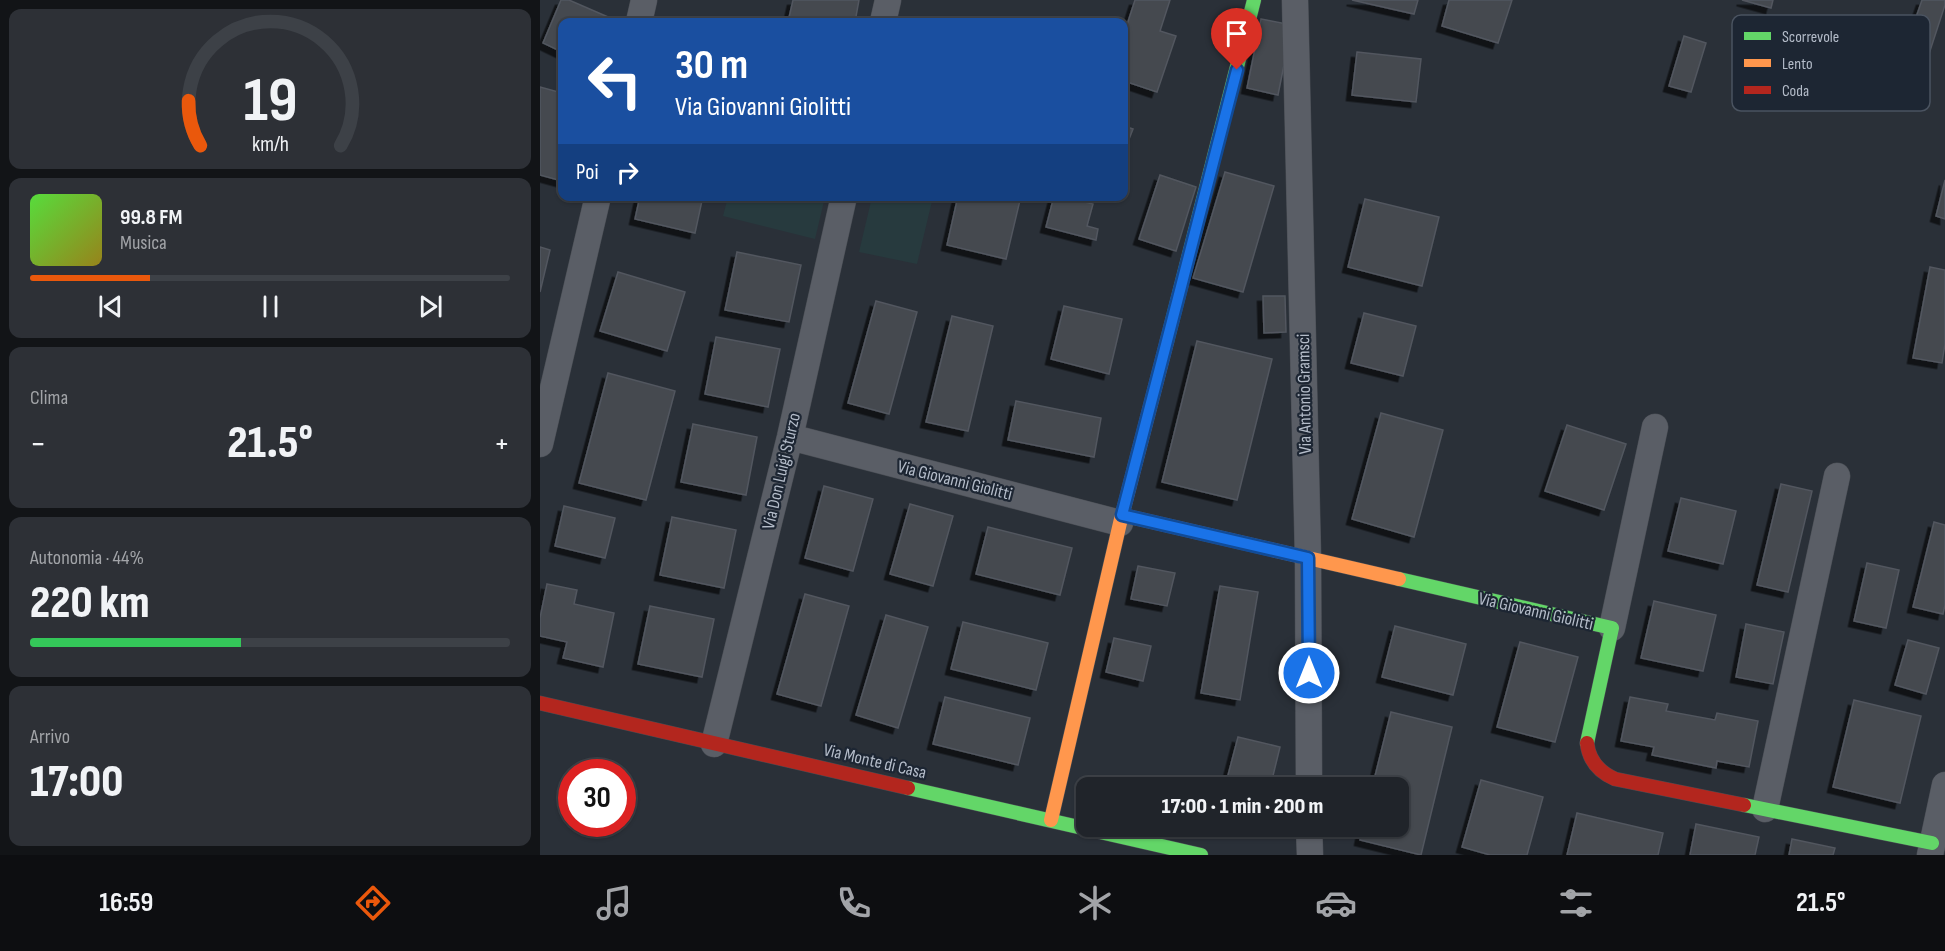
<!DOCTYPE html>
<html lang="it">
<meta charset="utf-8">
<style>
body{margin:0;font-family:"Sofia Sans Condensed",sans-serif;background:#2d3036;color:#f1f3f6;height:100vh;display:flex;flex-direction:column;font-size:22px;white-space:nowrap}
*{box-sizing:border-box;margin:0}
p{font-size:20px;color:#a2a4a8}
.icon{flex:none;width:33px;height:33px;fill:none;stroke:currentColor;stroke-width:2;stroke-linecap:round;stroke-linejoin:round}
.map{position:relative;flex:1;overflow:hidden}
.side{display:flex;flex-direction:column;gap:9px;padding:9px;background:#121417;width:540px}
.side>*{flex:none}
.top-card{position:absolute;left:18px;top:18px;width:570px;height:183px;border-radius:12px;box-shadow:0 2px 4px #0004,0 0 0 2px #3d4147;background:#1a4fa0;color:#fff;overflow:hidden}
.speed{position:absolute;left:18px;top:759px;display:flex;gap:12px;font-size:30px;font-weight:700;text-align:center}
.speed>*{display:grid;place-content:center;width:78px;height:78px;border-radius:50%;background:#20242a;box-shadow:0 2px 4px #0004,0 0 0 2px #3d4147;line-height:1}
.speed .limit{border:9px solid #d22;background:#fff;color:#111}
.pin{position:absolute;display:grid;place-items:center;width:51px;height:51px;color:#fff;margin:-62px -26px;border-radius:50% 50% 50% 0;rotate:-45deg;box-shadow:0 0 6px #0007}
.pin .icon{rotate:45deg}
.me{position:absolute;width:66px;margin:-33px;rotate:0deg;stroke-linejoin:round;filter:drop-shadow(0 0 4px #0008)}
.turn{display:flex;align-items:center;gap:21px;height:126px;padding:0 18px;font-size:27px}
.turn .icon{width:78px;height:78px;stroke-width:2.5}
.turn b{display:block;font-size:42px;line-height:51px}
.then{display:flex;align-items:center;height:57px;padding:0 18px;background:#0003;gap:12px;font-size:22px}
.big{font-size:45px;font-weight:800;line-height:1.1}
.side .widget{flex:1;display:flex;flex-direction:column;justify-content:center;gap:9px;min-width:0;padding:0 21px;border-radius:12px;background:#2d3036}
.side .dial{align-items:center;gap:0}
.dial svg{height:156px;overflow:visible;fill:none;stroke:#3d4147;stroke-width:7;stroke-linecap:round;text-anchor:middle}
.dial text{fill:#f1f3f6;stroke:none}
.song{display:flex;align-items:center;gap:18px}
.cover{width:72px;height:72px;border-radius:9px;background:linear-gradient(135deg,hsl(110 70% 55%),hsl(50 70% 35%))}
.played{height:6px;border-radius:3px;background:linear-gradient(90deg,#ea580c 25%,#3d4147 25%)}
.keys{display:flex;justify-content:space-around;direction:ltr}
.heat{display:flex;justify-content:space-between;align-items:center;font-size:33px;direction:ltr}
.charge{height:9px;border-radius:4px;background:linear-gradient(90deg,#34c759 44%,#3d4147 0)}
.trip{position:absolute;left:536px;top:777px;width:333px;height:60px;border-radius:12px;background:#20242a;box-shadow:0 2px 4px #0004,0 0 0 2px #3d4147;font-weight:800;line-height:60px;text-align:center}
.tab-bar{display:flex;height:96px;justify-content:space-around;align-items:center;background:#0d0e11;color:#a2a4a8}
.tab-bar .icon{width:42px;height:42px}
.tab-bar .selected{color:#ea580c}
.tab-bar b{font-size:27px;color:#f1f3f6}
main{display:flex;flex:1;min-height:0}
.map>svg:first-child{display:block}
.green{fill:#273a3e}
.building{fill:#444950;stroke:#52575f;stroke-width:1.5;filter:url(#shadow)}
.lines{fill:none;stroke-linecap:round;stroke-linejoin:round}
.street-casing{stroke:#484c53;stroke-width:27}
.fast-casing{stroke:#484c53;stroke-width:15}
.slow-casing{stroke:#484c53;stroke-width:15}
.jam-casing{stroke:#484c53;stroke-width:15}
.street{stroke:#5a5e66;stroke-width:26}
.fast{stroke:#63d668;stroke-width:14}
.slow{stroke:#ff974d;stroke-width:14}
.jam{stroke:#b3261e;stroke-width:14}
.route-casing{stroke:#114b97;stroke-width:15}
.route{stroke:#1a73e8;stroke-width:10}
.labels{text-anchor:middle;stroke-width:4.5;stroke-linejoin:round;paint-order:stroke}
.street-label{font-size:18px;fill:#b4bcc9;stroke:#1d2633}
.key{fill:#1d2633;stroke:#4a5360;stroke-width:1.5}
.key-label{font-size:16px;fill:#b4bcc9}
</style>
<main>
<section class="side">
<div class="widget dial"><svg viewBox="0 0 100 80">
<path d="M14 69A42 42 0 1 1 86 69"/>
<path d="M14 69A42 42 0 0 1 8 46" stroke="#ea580c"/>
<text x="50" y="56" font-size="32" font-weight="700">19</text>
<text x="50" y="72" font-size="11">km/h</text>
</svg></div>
<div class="widget">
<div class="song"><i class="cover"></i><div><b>99.8 FM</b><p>Musica</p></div></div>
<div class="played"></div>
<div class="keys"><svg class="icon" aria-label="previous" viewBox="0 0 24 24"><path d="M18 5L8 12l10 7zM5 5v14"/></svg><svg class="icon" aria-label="pause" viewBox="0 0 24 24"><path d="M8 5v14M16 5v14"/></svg><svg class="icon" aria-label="next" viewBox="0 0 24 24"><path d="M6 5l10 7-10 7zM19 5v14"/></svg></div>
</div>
<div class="widget"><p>Clima</p>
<div class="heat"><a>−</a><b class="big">21.5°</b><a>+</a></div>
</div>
<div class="widget"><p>Autonomia · 44%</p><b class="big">220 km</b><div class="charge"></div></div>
<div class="widget"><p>Arrivo</p><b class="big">17:00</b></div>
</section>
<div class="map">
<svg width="1405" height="855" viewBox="0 0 1405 855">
<defs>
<filter id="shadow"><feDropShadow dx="-5.5" dy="5.5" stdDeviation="0" flood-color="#0009"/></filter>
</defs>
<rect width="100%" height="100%" fill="#2a3038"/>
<!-- green -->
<path class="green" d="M188,197V196L285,197L275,239L183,216Z
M332,197H393L377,264L319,252Z"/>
<!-- building -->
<path class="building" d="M21,0H29L68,17L66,22H22V52L3,43Z
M253,0H319L315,22H248Z
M595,0H630L620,31L636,36L617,92L584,81V34Z
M812,0H878L874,14Z
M909,0H972L958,43L902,26Z
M1202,0H1233L1231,8Z
M1382,0H1405V5L1386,63L1363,55Z
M721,19L752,25L738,95L707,88Z
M1144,36L1166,43L1151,92L1129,86Z
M817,52L881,59L876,102L812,95Z
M0,87L22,93V181L0,175Z
M584,126L593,129L584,152Z
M685,172L734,186L703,292L653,278Z
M620,175L656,187L636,251L599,239Z
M1405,180V219L1396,216Z
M100,196H163L155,233L95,219Z
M418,196H481L466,259L407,245Z
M514,196H545L544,202L553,204L547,226L558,229L556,240L506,227Z
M825,199L899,217L882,286L808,267Z
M0,247L10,250L0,292Z
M197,252L261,265L249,322L185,310Z
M1390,267L1405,270V344L1402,363L1373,358Z
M78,272L145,292L127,351L60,331Z
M723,296H745L746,332L724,333Z
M336,301L377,312L349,414L308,403Z
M524,306L582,319L569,374L511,359Z
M824,313L876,326L863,376L811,363Z
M412,316L453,326L428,431L386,422Z
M176,337L240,349L228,407L165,394Z
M657,341L732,359L697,500L622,482Z
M68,373L135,391L106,500L39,483Z
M476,401L561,418L554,457L468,440Z
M841,413L903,430L874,537L812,519Z
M153,424L217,437L206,495L141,482Z
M1027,425L1086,444L1064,510L1005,491Z
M1241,484L1272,491L1248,592L1217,585Z
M284,486L333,499L313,571L265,558Z
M1141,498L1196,511L1183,564L1128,551Z
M370,504L413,516L393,586L350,574Z
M24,506L75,518L65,558L15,546Z
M132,517L196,530L184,588L120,575Z
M1394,522L1405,525V605L1403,614L1373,607Z
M448,527L532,548L520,595L436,574Z
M1327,563L1359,570L1346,628L1314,621Z
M598,566L635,573L627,606L591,599Z
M7,584L37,590L34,604L74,613L63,667L23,658L27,642L0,636V618Z
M680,586L718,592L700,700L661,693Z
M265,594L309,606L281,706L237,694Z
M1114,601L1176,615L1163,671L1101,658Z
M110,606L174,619L162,677L98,664Z
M346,615L388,627L358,728L316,715Z
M423,622L508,643L496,690L411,669Z
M1206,624L1244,632L1233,684L1196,677Z
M855,626L926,644L913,695L842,677Z
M574,638L611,646L603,681L566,672Z
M1368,640L1399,648L1386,694L1355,685Z
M980,642L1038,657L1015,742L957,727Z
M405,697L490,718L478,765L393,744Z
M1090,697L1128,704L1126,711L1175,720L1177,713L1218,721L1209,767L1177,761L1176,768L1112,755L1114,747L1081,741Z
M1314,700L1381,716L1360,803L1293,787Z
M851,712L912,727L881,855L820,840L823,826H858V788H832Z
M698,737L740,747L730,788H722L687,779Z
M941,780L1003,797L987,855H950L922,847Z
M1037,813L1123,833L1118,855H1027Z
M1156,824L1219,837L1215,855H1150Z
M1252,839L1295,848L1293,855H1249Z"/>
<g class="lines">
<!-- street casing -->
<g class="street-casing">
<path id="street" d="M755,0L768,558L769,788
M99,22L104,0
M343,22L348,0
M250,437L580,523
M0,444L58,196
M1072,628L1115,427
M174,744L250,437L304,196
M1225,809L1297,476
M769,826L770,855
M1390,855L1405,785"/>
</g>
<!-- fast casing -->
<g class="fast-casing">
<path id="fast" d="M627,341L714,0
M859,579L1072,628L1047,743
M368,788L661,855
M1204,805L1392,843"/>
</g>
<!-- slow casing -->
<g class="slow-casing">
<path id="slow" d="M582,515L859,579
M511,820L580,523L627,341"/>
</g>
<!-- jam casing -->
<g class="jam-casing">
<path id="jam" d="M0,703L368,788
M1047,743C1049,761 1059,772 1075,779L1204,805"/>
</g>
<!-- street -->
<use href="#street" class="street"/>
<!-- fast -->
<use href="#fast" class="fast"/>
<!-- slow -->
<use href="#slow" class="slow"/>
<!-- jam -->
<use href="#jam" class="jam"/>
</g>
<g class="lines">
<!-- route casing -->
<g class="route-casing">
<path id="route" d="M697,70L582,515L768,558L769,673"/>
</g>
<!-- route -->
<use href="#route" class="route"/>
</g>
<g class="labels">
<!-- street labels -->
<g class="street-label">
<text transform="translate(764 394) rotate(-91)" y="6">Via Antonio Gramsci</text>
<text transform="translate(241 471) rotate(-77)" y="6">Via Don Luigi Sturzo</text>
<text transform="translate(415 480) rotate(14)" y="6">Via Giovanni Giolitti</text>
<text transform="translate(996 611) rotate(13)" y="6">Via Giovanni Giolitti</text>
<text transform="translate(335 761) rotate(13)" y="6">Via Monte di Casa</text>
</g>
</g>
<!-- legend -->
<rect x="1192" y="15" width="198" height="96" rx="9" class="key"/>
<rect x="1204" y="32" width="27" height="8" fill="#63d668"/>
<rect x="1204" y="59" width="27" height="8" fill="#ff974d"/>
<rect x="1204" y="86" width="27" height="8" fill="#b3261e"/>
<g class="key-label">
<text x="1242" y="42">Scorrevole</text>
<text x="1242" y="69">Lento</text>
<text x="1242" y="96">Coda</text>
</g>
</svg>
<div class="speed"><div class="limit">30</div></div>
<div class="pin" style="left:697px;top:70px;background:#d93025"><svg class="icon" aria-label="arrive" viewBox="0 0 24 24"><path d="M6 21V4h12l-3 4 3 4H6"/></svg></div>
<svg class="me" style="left:769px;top:673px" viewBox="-20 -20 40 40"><circle r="17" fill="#1a73e8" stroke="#fff" stroke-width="3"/><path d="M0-11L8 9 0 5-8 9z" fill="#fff"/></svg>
<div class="trip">17:00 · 1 min · 200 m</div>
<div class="top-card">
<div class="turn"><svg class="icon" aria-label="left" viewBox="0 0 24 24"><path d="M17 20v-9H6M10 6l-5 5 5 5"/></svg><div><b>30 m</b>Via Giovanni Giolitti</div></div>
<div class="then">Poi<svg class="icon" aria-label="right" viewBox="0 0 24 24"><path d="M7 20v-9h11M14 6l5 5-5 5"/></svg></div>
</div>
</div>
</main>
<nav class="tab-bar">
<b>16:59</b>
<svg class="icon selected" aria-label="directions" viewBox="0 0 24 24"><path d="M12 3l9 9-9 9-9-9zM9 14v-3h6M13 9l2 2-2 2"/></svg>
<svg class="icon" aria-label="music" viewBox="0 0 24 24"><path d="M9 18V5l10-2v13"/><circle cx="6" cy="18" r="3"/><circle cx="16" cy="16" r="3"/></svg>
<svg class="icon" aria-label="phone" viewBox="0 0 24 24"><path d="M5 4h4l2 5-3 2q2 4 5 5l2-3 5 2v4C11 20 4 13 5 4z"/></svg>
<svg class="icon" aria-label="climate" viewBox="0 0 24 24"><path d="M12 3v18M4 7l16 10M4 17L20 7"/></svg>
<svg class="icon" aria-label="car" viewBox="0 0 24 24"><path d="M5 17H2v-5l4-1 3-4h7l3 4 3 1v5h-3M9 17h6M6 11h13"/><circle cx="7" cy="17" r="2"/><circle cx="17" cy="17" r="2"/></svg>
<svg class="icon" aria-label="filters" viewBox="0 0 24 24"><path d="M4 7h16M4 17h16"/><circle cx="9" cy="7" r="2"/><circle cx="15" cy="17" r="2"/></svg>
<b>21.5°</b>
</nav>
